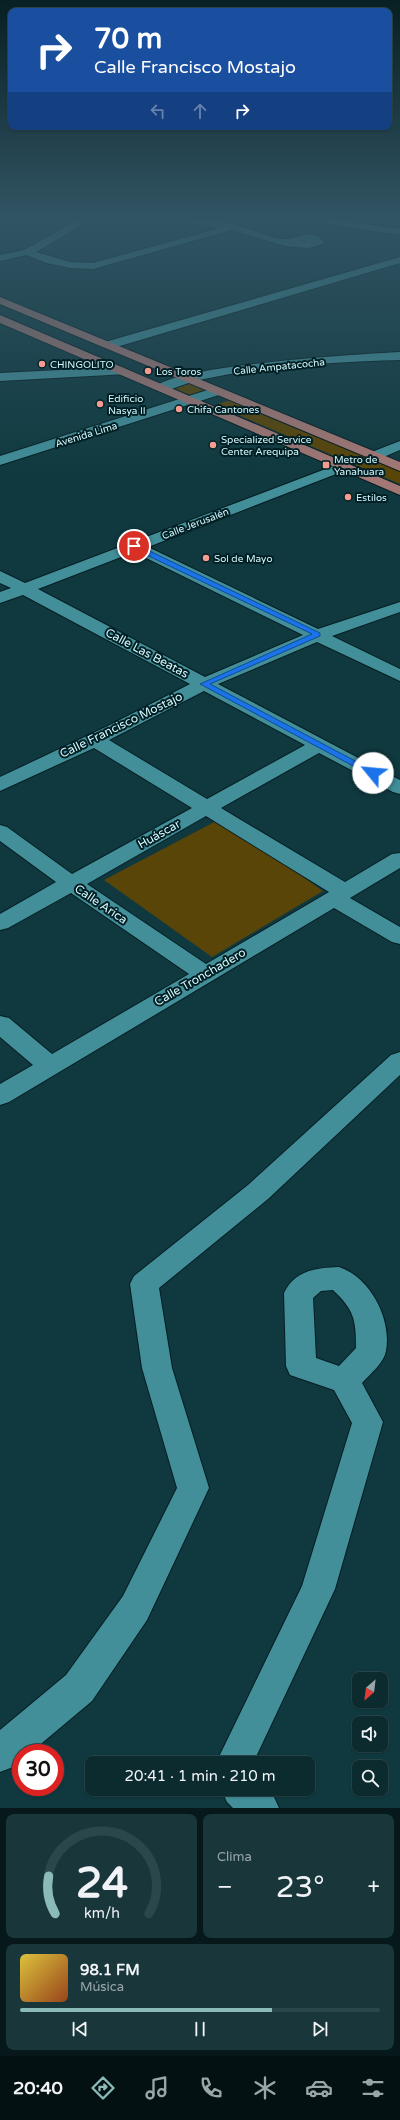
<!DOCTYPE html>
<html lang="es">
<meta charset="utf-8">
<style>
body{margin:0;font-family:"Varela Round",sans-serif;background:#19373b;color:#f1f3f6;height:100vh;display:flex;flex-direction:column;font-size:15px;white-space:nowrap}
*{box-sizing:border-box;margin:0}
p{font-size:13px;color:#9aa7aa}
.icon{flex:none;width:22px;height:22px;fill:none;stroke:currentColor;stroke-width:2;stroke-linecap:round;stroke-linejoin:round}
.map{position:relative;height:1808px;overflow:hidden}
.details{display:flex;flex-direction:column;gap:6px;padding:6px;background:#06181a;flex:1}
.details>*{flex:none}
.hud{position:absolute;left:8px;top:8px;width:384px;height:122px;border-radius:8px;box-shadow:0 1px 3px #0004,0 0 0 1px #2b474b;background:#1a4fa0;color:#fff;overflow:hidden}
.needle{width:26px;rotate:208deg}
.tools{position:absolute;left:352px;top:1672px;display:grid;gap:8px}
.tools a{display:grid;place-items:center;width:36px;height:36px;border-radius:8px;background:#0b2b2f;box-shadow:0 1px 3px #0004,0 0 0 1px #2b474b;font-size:20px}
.speed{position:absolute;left:12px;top:1744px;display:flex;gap:8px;font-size:20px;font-weight:700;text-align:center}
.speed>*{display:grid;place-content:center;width:52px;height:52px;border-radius:50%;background:#0b2b2f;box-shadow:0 1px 3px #0004,0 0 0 1px #2b474b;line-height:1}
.speed .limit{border:6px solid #d22;background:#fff;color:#111}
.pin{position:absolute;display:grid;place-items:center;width:34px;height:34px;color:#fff;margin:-17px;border:2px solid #fff;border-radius:50%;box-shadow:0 1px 4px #0007}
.me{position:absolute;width:44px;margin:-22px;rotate:298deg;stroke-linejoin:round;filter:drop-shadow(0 0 3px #0008)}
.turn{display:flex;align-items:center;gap:14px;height:84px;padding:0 20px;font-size:18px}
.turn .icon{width:52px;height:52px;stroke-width:2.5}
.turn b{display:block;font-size:28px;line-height:34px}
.lanes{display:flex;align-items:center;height:38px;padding:0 20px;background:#0003;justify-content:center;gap:20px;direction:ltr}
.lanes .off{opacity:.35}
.big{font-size:30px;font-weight:600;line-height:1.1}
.details .widget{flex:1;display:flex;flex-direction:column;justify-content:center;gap:6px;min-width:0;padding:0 14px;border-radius:8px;background:#19373b}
.details .dial{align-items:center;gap:0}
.dial svg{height:104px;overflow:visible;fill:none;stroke:#2b474b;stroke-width:7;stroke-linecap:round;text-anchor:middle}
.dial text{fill:#f1f3f6;stroke:none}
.song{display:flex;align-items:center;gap:12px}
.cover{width:48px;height:48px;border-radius:6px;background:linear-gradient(135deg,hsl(50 70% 55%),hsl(20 70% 35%))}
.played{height:4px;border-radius:2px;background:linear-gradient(90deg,#8bbbb9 70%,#2b474b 70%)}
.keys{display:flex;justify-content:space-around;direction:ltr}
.heat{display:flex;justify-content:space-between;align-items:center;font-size:22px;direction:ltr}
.details .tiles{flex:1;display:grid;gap:6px;grid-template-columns:1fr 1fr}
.widget:last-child{grid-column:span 2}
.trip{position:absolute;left:85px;top:1756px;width:230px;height:40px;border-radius:8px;background:#0b2b2f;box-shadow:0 1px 3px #0004,0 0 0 1px #2b474b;font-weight:600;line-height:40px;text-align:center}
.tabs{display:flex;height:64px;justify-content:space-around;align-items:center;background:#041113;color:#9aa7aa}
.tabs .icon{width:28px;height:28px}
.tabs .active{color:#8bbbb9}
.tabs b{font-size:18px;color:#f1f3f6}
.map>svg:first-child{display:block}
.green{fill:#594508}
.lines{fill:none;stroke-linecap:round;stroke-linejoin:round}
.minor-casing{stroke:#061e22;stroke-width:2}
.major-casing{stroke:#061e22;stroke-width:2}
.minor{fill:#428e99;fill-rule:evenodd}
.major{fill:#a37774;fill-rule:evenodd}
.route{fill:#1a73e8;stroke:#114b97}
.poi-dot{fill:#f59c90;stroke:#001f24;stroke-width:1.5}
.labels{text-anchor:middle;stroke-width:4;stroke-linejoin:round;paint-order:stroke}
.far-poi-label{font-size:10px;fill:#d2f7fc;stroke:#001f24;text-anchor:start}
.far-street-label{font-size:10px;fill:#d2f7fc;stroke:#001f24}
.street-label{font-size:12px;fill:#d2f7fc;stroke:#001f24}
</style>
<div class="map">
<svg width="400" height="1808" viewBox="0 0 400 1808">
<rect width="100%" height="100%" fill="#0f393f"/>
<!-- green -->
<path class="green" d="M187,383L207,391C196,397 185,395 175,388Z
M230,400L400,471V484L215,405Z
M220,819L323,891L212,957L104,880Z"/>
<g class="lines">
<!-- minor casing -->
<g class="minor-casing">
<path id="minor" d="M80,219H92L36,252L70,262L93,263L220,228L182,222L177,219C200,219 221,221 243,227C256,231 269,237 281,239C296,241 313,226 324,242L323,244L308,248L285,246L232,230L93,269L70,268L47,263L26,255L0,261V255L24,250Z
M311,219H334L400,229V235L316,222Z
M400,257V263L113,348L109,349L103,345L105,342Z
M400,352V360C334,362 264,366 199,380C186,383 174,389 161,392L154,388C171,365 364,354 400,352Z
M122,367L128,371L127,374L0,381V373Z
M217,387L224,391L222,394L0,465V456Z
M400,441V450L379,459H369L367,456L369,453Z
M344,462L349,463L351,466L349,469L148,547L318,629L400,602V612L332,636L400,669V681L317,642L218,684L400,780V794L393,792L319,753L221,808L345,882L392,854L400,853V868L350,898L400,927V944L392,942L334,908L9,1102L0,1105V1084L33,1065L0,1037V1016L9,1018L52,1054L189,974L71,893L8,928L0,930V914L56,882L0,841V825L7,827L72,874L192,808L94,748L0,791V777L108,726L190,684L23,595L0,603V592L11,588L0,583V571L25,583ZM134,552L303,635L205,677L38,589ZM204,691L305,745L207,799L109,740ZM206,816L329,892L206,964L87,884Z
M400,1052V1075L268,1199L159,1288L172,1368L209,1488L147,1620L92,1701L30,1753H21V1760L13,1767L0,1772V1730L66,1675L123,1596L177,1488L142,1368L130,1284L134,1276L248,1185L391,1055Z
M339,1267C370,1277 392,1319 386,1351C384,1363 370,1374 362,1383L383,1422L335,1589L253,1763H216L302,1586L352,1423L334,1390L290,1375L286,1366L284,1293C295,1270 316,1268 339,1267ZM333,1290C354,1310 356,1319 356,1348L339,1366L316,1358L313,1298L321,1291Z
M221,1789H267L273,1795L279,1808H233L227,1802Z"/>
</g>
<!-- major casing -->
<g class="major-casing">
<path id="major" d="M0,297L400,462V471L0,304Z
M0,315L400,486V495L0,323Z"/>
</g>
<!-- minor -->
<use href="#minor" class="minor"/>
<!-- major -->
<use href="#major" class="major"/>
</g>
<!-- sky -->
<linearGradient id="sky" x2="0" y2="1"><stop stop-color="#081f23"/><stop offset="0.46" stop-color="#315463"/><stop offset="1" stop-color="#315463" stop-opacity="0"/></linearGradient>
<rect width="400" height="472" fill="url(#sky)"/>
<!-- route -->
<path class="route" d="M132,545H137L320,633V636L210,684L376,772V775H370L200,684L312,634L132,548Z"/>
<!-- markers -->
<g class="poi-dot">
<circle cx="42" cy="364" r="4"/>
<circle cx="148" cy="371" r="4"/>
<circle cx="100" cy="404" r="4"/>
<circle cx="179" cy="409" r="4"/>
<circle cx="213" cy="445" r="4"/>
<rect x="322" y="461" width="8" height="8" rx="2"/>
<circle cx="348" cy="497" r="4"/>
<circle cx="206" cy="558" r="4"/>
</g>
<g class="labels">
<!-- far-poi labels -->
<g class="far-poi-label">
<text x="50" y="368">CHINGOLITO</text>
<text x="156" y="375">Los Toros</text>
<text x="108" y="402">Edificio<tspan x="108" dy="12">Nasya II</tspan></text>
<text x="187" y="413">Chifa Cantones</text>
<text x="221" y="443">Specialized Service<tspan x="221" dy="12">Center Arequipa</tspan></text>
<text x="334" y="463">Metro de<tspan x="334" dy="12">Yanahuara</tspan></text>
<text x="356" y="501">Estilos</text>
<text x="214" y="562">Sol de Mayo</text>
</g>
<!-- far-street labels -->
<g class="far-street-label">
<text transform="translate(279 366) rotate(-6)" y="4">Calle Ampatacocha</text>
<text transform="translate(86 434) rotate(-17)" y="4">Avenida Lima</text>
<text transform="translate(195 523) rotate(-21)" y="4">Calle Jerusalén</text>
</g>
<!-- street labels -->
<g class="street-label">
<text transform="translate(147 653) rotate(28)" y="4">Calle Las Beatas</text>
<text transform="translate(121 725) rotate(-26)" y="4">Calle Francisco Mostajo</text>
<text transform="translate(159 834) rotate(-29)" y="4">Huáscar</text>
<text transform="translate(101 904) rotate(34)" y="4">Calle Arica</text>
<text transform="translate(200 977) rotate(-30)" y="4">Calle Tronchadero</text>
</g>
</g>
</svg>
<div class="tools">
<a><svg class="needle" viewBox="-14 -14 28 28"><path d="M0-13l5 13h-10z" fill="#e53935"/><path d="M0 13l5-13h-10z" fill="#9aa7aa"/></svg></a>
<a><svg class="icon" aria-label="sound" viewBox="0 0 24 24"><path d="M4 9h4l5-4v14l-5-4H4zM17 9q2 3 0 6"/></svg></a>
<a><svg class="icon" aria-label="search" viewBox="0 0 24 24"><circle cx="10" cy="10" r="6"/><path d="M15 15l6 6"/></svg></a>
</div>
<div class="speed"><div class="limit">30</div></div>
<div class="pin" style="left:134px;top:546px;background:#d93025"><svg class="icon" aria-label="arrive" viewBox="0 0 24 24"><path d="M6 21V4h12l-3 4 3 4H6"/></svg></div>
<svg class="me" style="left:373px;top:773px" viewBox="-20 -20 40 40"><circle r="19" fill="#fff"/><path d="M0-13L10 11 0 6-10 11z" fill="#1a73e8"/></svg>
<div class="trip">20:41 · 1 min · 210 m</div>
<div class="hud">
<div class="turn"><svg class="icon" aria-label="right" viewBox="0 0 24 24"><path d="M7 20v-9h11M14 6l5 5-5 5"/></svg><div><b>70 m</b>Calle Francisco Mostajo</div></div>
<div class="lanes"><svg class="icon off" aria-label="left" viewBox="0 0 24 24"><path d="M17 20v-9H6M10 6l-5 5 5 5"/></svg><svg class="icon off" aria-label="ahead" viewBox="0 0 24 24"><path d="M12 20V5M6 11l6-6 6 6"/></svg><svg class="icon" aria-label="right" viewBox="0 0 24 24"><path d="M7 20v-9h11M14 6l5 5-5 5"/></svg></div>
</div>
</div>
<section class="details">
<div class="tiles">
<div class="widget dial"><svg viewBox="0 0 100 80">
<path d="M14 69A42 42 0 1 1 86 69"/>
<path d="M14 69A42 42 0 0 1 9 40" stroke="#8bbbb9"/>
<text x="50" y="56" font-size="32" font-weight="700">24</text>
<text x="50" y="72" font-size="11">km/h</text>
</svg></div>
<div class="widget"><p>Clima</p>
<div class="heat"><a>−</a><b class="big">23°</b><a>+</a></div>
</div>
<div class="widget">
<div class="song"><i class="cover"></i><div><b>98.1 FM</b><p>Música</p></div></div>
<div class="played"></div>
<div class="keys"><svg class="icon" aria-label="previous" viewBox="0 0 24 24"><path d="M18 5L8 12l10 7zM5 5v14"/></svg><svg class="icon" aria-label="pause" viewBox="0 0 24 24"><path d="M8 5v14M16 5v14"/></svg><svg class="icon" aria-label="next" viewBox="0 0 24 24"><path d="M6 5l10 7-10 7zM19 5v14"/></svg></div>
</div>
</div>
</section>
<nav class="tabs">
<b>20:40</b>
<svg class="icon active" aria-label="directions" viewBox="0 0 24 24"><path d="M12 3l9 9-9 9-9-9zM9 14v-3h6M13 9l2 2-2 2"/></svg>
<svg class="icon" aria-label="music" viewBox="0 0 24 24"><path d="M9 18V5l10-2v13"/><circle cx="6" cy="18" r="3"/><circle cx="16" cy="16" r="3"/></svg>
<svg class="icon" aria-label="phone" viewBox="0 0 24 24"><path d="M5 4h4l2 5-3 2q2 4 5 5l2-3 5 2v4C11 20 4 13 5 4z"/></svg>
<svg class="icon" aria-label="climate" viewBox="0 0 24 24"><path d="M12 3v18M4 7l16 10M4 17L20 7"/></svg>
<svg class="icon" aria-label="car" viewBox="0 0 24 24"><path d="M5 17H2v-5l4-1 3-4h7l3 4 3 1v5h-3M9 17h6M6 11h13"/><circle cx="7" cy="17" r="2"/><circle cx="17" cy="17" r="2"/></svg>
<svg class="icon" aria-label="filters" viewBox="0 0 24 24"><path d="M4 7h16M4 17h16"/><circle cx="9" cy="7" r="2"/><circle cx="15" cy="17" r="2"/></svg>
</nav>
